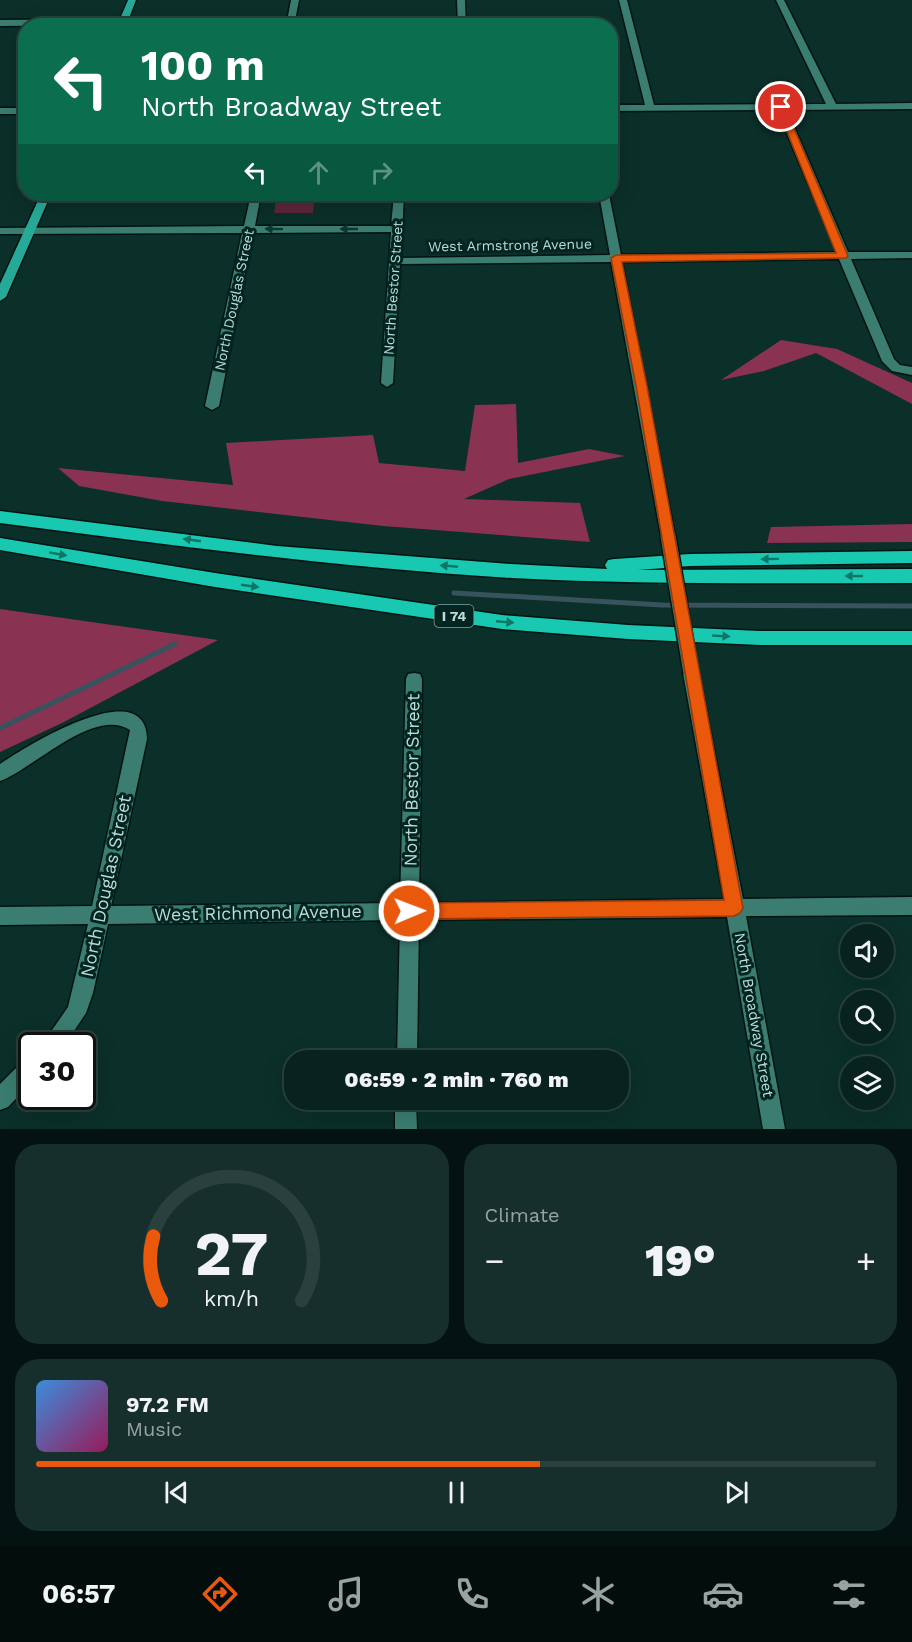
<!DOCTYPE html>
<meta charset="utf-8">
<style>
body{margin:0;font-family:"Work Sans",sans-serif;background:#162f2c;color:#f1f3f6;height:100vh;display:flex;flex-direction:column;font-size:22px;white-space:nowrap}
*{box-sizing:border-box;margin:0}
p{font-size:20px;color:#98a4a4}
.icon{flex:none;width:33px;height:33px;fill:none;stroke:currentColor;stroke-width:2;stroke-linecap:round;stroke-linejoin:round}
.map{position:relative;height:1129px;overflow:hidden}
.details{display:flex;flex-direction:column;gap:15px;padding:15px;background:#041311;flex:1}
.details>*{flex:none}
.banner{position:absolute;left:18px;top:18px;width:600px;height:183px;border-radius:24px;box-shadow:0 6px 24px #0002,0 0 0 2px #29403d;background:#0b6e4f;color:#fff;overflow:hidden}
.tools{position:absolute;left:840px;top:924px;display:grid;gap:12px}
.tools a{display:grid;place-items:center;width:54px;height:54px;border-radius:50%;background:#08231f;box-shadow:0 6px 24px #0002,0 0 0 2px #29403d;font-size:30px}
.speed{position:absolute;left:18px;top:1032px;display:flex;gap:12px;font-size:30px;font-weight:700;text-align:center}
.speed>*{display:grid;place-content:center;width:78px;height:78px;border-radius:50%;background:#08231f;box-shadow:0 6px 24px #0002,0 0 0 2px #29403d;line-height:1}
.speed .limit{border:3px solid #111;border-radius:9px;background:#fff;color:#111}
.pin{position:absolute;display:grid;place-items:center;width:51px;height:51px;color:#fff;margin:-26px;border:3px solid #fff;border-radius:50%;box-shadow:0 2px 6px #0007}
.me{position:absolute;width:66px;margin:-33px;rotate:89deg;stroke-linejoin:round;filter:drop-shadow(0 0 4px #0008)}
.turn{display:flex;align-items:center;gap:21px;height:126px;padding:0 24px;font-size:27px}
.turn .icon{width:78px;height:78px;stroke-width:2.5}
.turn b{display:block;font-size:42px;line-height:51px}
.lanes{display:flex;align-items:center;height:57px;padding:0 24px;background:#0003;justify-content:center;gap:30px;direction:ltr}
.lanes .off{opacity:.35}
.big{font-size:45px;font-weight:800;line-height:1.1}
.details .tile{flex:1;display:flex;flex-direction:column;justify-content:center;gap:9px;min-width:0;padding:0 21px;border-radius:24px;background:#162f2c}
.details .dial{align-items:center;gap:0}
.dial svg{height:156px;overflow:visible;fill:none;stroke:#29403d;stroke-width:7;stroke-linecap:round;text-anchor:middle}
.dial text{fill:#f1f3f6;stroke:none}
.song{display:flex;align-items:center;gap:18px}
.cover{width:72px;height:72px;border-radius:9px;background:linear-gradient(135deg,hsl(210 70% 55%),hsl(330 70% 35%))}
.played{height:6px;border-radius:3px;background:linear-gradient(90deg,#ea580c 60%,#29403d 60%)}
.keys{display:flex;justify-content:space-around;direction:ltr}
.heat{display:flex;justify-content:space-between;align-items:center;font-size:33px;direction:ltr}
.details .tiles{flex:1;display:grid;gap:15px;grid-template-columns:1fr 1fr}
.tile:last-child{grid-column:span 2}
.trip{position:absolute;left:284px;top:1050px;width:345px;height:60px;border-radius:24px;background:#08231f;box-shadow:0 6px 24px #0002,0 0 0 2px #29403d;font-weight:800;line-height:60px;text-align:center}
.tabs{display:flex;height:96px;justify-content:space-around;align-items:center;background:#030e0c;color:#98a4a4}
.tabs .icon{width:42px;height:42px}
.tabs .on{color:#ea580c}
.tabs b{font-size:27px;color:#f1f3f6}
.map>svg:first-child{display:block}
.green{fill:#5a2638}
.forest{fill:#893252}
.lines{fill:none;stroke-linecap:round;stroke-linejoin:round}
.stream{stroke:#38535d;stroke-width:5}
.minor-casing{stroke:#021512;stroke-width:3}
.major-casing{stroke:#021512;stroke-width:3}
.highway-casing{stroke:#021512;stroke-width:3}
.minor{fill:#3b7d71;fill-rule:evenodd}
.major{fill:#26aa97;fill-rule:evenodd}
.highway{fill:#18c8b1;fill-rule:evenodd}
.minor-bridge-casing{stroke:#021512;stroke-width:18;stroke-linecap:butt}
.minor-bridge{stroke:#3b7d71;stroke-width:15}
.oneway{fill:#0d3730}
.oneway2{fill:#0c7668}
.route{fill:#ea580c;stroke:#983908;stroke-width:1.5}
.labels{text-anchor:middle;stroke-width:6;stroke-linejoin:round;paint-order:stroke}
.far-street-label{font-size:14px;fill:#bcdcd5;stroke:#012520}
.shield{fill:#012520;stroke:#84a59f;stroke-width:1.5}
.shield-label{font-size:14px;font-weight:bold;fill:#bcdcd5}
.street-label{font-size:15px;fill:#bcdcd5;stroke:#012520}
.near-street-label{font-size:18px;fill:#bcdcd5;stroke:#012520}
</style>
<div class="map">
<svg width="912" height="1129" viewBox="0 0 912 1129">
<rect width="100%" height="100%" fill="#0b2f29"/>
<!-- green -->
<path class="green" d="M277,194H315L313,213H274Z"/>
<!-- forest -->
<path class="forest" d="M781,340L837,349L912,383V404L816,353L764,371L721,380Z
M516,404L518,463L589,449L625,456L509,479L464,499L580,503L590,542L383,526L162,501L79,486L58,468L233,485L226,443L373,435L379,463L465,471L475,405Z
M912,524V542L767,543L771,527Z
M0,609L218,640L64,722L0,752Z"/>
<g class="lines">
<!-- stream -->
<path class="stream" d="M454,593L662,605L912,606
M0,728L175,644"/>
<!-- minor casing -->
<g class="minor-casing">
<path id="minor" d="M291,0H299L294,26H286Z
M457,0H465L466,26H458Z
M619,0H627L654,105L826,104L776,0H784L836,104L912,103V109L787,110L848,252H912V258L851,259L894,359L900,365L912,367V375L892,371L882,361L839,259L622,262L675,536L673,540H663L661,536L611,262L400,264L393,383L387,387L381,383L391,232L253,233L219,406L212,410L205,406L242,233L0,234V228L244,226L251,194H261L255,226H391L394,194H404L401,258L610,255L599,194H609L621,255L837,252L777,110L610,111V105H645Z
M0,20L122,19L126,22L122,25L0,26Z
M0,108H26V114H0Z
M691,667L697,669L699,673L743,899L912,897V915L746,916L785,1129H763L727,917L419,920L417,1060H397L400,920L108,924L93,993L86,1013L64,1046H41L68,1007L88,924L0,925V907L92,906L130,730C94,706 32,770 0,781V764C23,748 146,671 147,739L111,906L400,903L406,679L408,674L414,673L420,674L422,679L419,903L724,899L683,673L685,669Z
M32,1056V1082L8,1107L0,1110V1084L25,1059Z
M395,1100H416L417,1129H395Z"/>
</g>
<!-- major casing -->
<g class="major-casing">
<path id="major" d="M128,0H136L126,26H117Z
M41,194H51L6,297L0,301V284Z"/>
</g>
<!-- highway casing -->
<g class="highway-casing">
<path id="highway" d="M0,511L277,546L511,564L607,569L605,565L608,560L614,559L690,554L912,551V563L690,566L638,570L912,569V583C779,583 645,585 512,578C340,568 170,545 0,523Z
M0,538L215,573L502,615L628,625L760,631H912V645H760L628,639L502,629L215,587L0,550Z"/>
</g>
<!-- minor -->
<use href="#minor" class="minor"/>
<!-- major -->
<use href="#major" class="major"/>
<!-- highway -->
<use href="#highway" class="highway"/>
<!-- minor-bridge casing -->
<g class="minor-bridge-casing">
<path id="minor-bridge" d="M668,536L691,673"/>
</g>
<!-- minor-bridge -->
<use href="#minor-bridge" class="minor-bridge"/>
</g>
<!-- one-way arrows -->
<defs><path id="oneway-solid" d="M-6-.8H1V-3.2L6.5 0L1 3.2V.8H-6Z" transform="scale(1.5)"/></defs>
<g class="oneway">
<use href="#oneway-solid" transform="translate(274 229) rotate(-179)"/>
<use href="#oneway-solid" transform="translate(349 229) rotate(180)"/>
</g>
<g class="oneway2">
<use href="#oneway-solid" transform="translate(192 540) rotate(-172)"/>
<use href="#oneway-solid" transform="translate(58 554) rotate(10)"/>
<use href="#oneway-solid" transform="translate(770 559) rotate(179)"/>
<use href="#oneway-solid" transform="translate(449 566) rotate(-175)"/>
<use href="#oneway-solid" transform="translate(854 576) rotate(180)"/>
<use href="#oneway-solid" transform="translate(250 586) rotate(8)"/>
<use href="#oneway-solid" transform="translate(505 622) rotate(5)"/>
<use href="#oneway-solid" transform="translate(721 636) rotate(3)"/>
</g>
<!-- route -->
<path class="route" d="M781,104L785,107L848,256L846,258L622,262L647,386L743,908L740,913L734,916L409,919L403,917L400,911L403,906L409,903L724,900L636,386L611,258L616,255L836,253L777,107Z"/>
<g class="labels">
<!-- far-street labels -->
<g class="far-street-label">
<text transform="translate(510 245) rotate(-1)" y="5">West Armstrong Avenue</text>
<text transform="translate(393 288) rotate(-86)" y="5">North Bestor Street</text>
<text transform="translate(234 300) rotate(-78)" y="5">North Douglas Street</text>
</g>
<!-- shield labels -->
<rect class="shield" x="434.5" y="605" width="39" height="22" rx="4.5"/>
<g class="shield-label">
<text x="454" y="621">I 74</text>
</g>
<!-- street labels -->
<g class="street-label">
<text transform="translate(754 1015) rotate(80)" y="5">North Broadway Street</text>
</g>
<!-- near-street labels -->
<g class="near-street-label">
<text transform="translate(412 780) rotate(-89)" y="6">North Bestor Street</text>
<text transform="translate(106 886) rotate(-78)" y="6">North Douglas Street</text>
<text transform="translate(258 913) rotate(-1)" y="6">West Richmond Avenue</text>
</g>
</g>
</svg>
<div class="tools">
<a><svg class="icon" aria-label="sound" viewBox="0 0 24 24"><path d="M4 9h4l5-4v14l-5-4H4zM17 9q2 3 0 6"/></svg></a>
<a><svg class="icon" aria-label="search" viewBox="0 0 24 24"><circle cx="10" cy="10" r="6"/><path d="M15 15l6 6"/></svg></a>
<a><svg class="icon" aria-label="layers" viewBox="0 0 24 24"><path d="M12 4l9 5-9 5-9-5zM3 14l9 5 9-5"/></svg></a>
</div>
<div class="speed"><div class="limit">30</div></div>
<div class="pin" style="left:781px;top:107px;background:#d93025"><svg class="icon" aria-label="arrive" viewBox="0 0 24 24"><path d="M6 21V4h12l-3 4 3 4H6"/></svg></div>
<svg class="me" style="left:409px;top:911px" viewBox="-20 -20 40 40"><circle r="17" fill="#ea580c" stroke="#fff" stroke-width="3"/><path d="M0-11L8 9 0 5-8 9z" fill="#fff"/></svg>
<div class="trip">06:59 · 2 min · 760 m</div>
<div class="banner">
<div class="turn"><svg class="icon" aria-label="left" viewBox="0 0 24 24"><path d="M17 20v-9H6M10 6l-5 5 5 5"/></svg><div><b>100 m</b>North Broadway Street</div></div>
<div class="lanes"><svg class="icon" aria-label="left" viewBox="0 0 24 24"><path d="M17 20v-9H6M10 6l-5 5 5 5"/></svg><svg class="icon off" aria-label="ahead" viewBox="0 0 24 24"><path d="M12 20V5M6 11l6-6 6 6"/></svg><svg class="icon off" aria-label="right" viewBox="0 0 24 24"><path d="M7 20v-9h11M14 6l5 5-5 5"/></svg></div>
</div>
</div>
<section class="details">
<div class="tiles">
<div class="tile dial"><svg viewBox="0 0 100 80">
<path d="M14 69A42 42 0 1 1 86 69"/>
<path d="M14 69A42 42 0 0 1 10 36" stroke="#ea580c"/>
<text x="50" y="56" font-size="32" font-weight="700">27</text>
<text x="50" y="72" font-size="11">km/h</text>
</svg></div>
<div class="tile"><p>Climate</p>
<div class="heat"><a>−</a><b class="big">19°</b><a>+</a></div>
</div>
<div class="tile">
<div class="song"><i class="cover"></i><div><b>97.2 FM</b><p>Music</p></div></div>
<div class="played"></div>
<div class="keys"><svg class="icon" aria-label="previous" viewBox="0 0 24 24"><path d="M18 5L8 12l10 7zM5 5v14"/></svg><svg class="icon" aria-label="pause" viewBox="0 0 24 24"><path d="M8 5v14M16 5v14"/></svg><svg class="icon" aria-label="next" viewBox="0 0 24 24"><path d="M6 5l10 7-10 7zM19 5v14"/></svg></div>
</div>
</div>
</section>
<nav class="tabs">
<b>06:57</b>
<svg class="icon on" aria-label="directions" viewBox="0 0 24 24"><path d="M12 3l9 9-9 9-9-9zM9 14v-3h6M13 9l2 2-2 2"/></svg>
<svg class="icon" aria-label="music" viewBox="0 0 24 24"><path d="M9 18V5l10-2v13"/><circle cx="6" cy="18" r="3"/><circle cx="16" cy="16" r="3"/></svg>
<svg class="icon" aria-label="phone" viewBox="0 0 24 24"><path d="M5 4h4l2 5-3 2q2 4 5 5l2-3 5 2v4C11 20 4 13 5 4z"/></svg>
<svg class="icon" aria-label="climate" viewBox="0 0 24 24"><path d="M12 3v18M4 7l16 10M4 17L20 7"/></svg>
<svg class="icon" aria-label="car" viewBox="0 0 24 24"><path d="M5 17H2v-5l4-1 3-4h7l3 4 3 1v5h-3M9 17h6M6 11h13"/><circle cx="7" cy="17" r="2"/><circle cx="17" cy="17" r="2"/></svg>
<svg class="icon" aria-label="filters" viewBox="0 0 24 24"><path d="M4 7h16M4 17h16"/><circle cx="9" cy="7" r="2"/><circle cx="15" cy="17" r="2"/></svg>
</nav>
